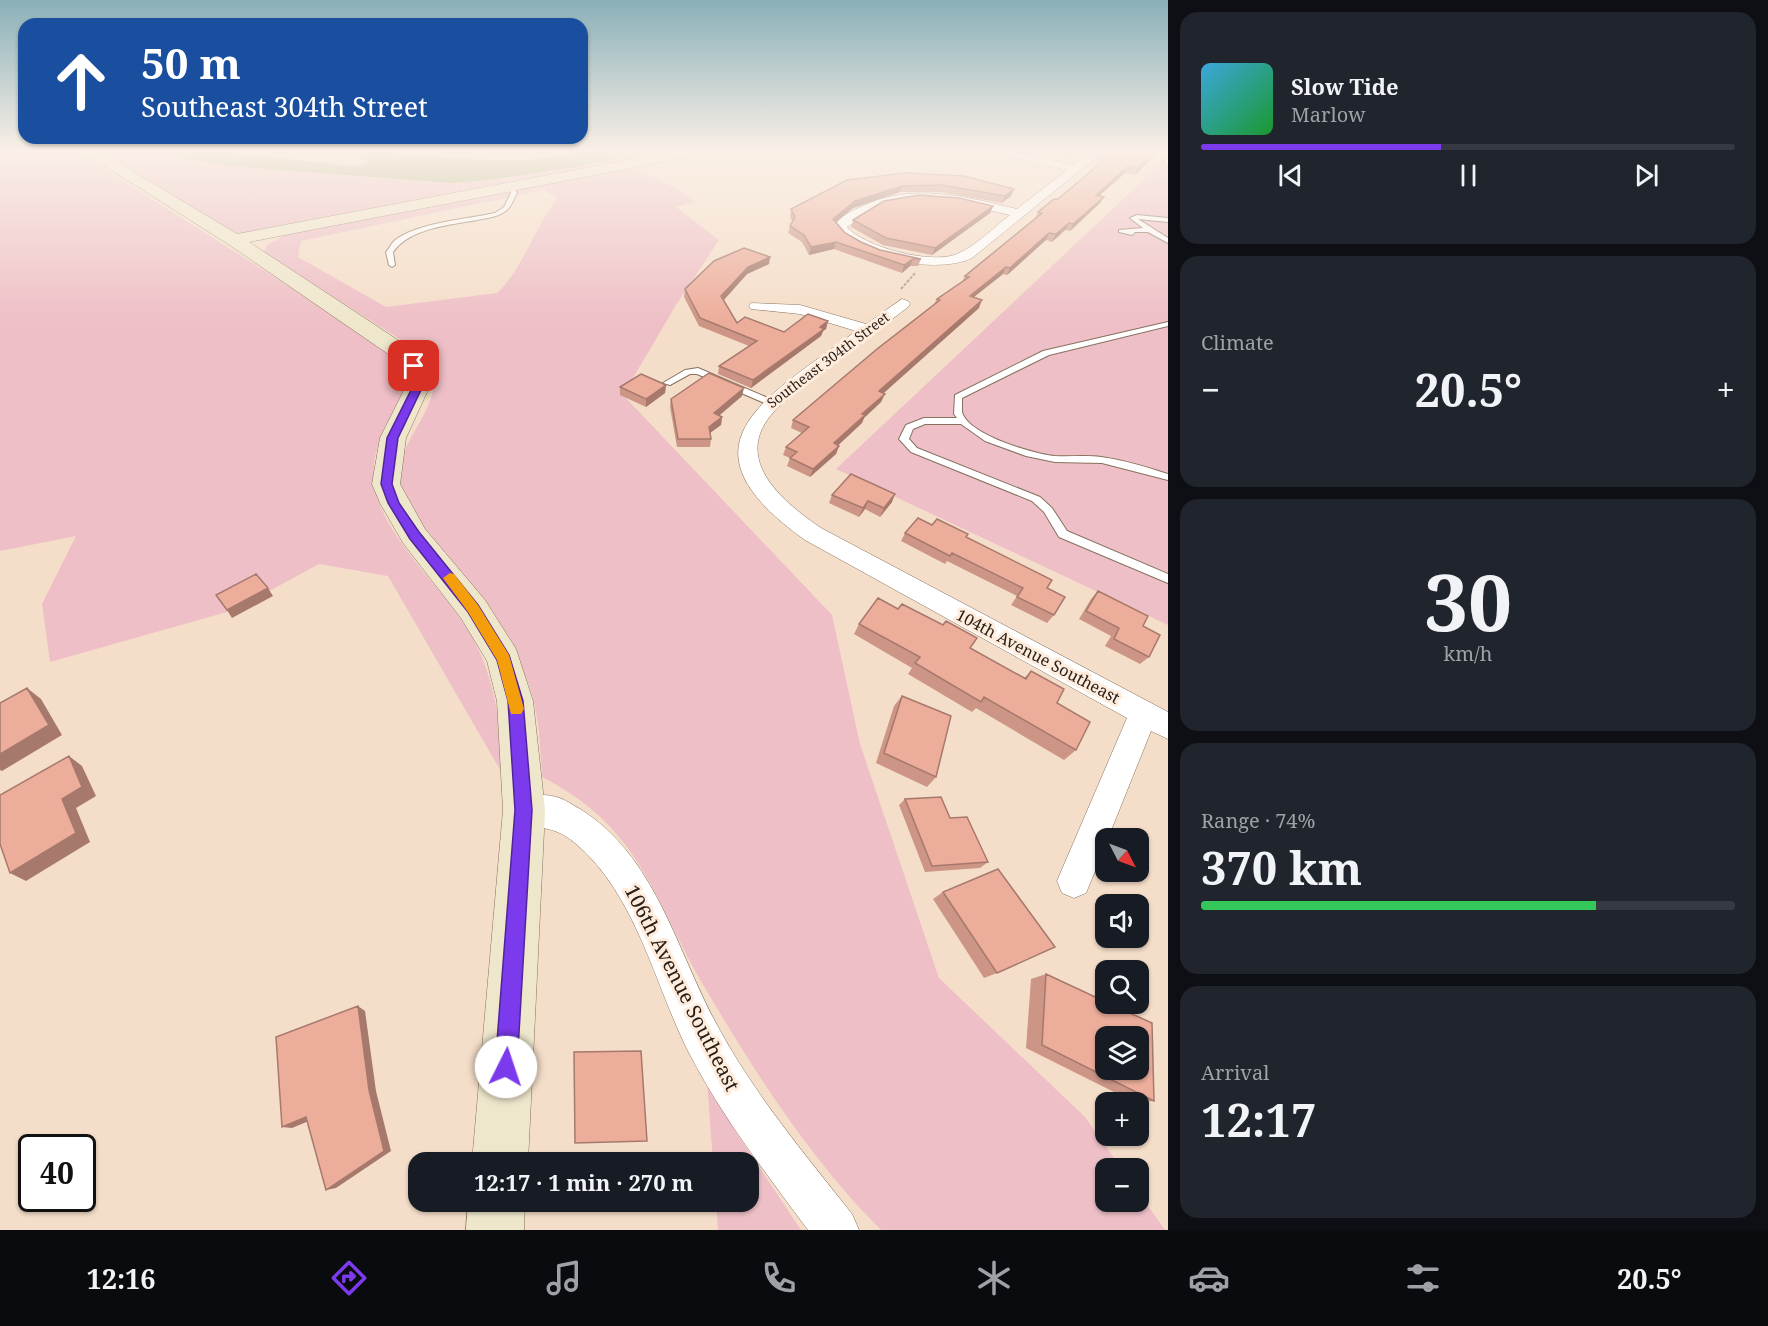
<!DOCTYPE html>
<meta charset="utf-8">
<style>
body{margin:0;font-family:"Noto Serif",serif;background:#20242c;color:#f1f3f6;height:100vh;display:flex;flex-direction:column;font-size:22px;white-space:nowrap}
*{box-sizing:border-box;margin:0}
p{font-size:20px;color:#9ea1a6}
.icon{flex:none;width:33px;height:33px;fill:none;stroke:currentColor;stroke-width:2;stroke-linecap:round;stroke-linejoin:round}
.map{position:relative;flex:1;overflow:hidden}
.details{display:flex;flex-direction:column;gap:12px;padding:12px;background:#0d0f14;width:600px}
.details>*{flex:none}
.hud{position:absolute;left:18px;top:18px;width:570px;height:126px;border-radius:18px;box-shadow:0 2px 4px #0004;background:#1a4fa0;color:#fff;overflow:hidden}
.needle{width:39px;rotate:132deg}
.controls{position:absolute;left:1095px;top:828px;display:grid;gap:12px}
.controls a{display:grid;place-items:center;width:54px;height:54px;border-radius:12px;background:#171b24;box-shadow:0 2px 4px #0004;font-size:30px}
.speed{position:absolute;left:18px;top:1134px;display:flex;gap:12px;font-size:30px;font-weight:700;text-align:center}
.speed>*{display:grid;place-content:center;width:78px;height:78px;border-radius:50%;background:#171b24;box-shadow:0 2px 4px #0004;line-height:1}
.speed .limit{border:3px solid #111;border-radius:9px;background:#fff;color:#111}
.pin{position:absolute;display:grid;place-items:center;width:51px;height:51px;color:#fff;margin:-26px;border-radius:12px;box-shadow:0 3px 9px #0006}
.me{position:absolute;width:66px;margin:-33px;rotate:4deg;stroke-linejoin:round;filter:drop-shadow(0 0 4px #0008)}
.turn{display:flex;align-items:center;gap:21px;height:126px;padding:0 24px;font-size:27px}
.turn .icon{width:78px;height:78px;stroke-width:2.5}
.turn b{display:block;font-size:42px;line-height:51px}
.big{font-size:45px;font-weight:700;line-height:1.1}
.details .card{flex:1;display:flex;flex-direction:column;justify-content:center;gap:9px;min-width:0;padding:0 21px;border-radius:18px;background:#20242c}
.details .dial{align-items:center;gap:0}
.dial b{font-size:78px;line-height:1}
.song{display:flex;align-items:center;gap:18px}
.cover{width:72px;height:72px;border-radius:9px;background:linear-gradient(135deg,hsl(200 70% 55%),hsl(130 70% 35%))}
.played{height:6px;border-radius:3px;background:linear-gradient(90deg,#7c3aed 45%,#363941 45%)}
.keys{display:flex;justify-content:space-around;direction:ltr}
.heat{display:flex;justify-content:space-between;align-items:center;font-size:33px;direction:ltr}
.charge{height:9px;border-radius:4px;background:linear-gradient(90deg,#34c759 74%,#363941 0)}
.trip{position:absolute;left:408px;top:1152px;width:351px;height:60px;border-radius:18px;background:#171b24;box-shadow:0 2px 4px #0004;font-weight:700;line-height:60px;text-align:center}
.dock{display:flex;height:96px;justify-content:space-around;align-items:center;background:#090b0e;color:#9ea1a6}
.dock .icon{width:42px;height:42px}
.dock .selected{color:#7c3aed}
.dock b{font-size:27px;color:#f1f3f6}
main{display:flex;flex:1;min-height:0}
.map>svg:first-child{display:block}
.green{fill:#eebfc6;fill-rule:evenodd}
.water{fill:#9bab71}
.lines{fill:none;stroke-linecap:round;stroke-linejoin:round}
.lane-casing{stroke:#85715e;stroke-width:2}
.street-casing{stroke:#85715e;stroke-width:1}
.secondary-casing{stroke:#85715e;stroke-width:1}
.path-far1{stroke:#ae9c8c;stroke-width:1.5;stroke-dasharray:2 1.5;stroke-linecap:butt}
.path{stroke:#ae9c8c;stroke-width:2;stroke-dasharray:3 1.5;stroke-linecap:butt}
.lane{fill:#fff;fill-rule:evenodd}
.street{fill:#fff;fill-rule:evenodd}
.secondary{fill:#efe7cc;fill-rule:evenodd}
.wall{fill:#cc9585}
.shaded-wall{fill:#a6796c}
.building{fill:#edad9b;stroke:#a6796c;stroke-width:1.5;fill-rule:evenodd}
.route{fill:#7c3aed;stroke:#51269a;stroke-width:1.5}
.slow{fill:#f59e0b}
.labels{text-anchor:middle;stroke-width:6;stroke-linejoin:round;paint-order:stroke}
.far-street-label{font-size:14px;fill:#251d16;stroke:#ffecdc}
.street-label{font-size:16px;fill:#251d16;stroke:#ffecdc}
.near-street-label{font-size:20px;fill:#251d16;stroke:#ffecdc}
</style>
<main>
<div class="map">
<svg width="1168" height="1230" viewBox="0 0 1168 1230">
<rect width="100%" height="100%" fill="#f5dec9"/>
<!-- green -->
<path class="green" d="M0,150H75L400,357C419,387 391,413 380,441C372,459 372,480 378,499C391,542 441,587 466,627C496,673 500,727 506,780L388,576L319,564L234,610L50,662L42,604L76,536L0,551Z
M100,150H136L229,166L451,183L489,180L576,167L652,150H703L243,235L230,232Z
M1168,157V625L836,469Z
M629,167L676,188L694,202L676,207L719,240L676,305L623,395L832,615L860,744L939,978L1085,1117L1121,1168H1106V1202H1138L1139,1193L1165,1230H881C810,1159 756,1074 705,988C653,899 641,827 542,777C540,742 539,701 522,670C514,656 502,643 492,630C461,585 426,543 403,493C379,441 476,392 411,346L263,253L268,244L288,234ZM543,190L558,198C534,227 524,268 497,293L386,307L298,257L301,241Z
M707,1081L738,1135L801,1230H718L716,1202H748V1162H713Z"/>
<!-- water -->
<path class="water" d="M136,150H201L355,166L369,162L357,156L316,150C383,150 448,160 514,160C544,160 568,153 597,150C615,148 634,150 652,150L576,167L489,180L451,183L229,166Z"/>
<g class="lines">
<!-- lane casing -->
<g class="lane-casing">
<path id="lane" d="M1168,158V166L1163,163Z
M509,186H513L517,193C514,198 512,205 508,209C500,217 487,218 477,220C450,225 410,228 393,252L395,265L392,267L389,265L386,252C389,249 391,244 394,241C415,223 468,219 495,213L504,207L511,193Z
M1137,215L1168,218V222L1138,219L1168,238V243L1148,232H1135L1132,235L1119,232V230L1143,228L1130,218Z
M1168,322V326L1049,355L962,398C962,402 962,408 962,412C968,435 1034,454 1055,456C1070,457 1086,455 1101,457C1124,460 1146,467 1168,474V480L1102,463L1055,462L1026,456L985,441L961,424H925L913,429L909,439L917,448L1040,497L1052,508L1067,531L1168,574V583L1059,537L1044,512L1032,501L911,452L899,439L906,425L924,418H957L954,414L955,395L1043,351Z
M698,368L775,401L776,403L775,405H769L697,374H690L670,385L663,383L685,370Z"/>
</g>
<!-- street casing -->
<g class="street-casing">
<path id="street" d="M983,150H1003L1074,165L1093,150H1105L972,258C937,275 856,259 833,227C841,216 851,211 863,206C912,182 967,197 1017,209L1067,170ZM916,200L957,203L1010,215C994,227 976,246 957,254C932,265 864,247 847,227L881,206Z
M902,299L908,301L910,304L908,307C878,330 849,352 820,374C804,387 784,399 771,415C732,462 786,504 821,528L1168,712V739L1151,731L1108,838H1106V845L1086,893L1074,898L1062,893L1057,881L1127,718L805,540C670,444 767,398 856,331L800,314L751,309L749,306L751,303L800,305L866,324Z
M524,795C534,795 546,794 556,797C565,799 572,805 580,809C656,856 677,952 717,1025C754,1094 804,1153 852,1214L859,1230H808C766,1173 722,1117 689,1053C654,984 637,895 575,843C551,823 538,831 513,821L508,810L513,799Z"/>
</g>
<!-- secondary casing -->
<g class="secondary-casing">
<path id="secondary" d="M80,150H97L237,234L681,150H710L703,154L249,242L410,348L425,366L428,390L406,438L400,484L425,529L485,600L516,649L533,701L545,810L528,1162H472L503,810L497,701L487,661L461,618L403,543L380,503L372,484L380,438L404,390L403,368L394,358L228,244Z
M468,1202H525L524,1230H466Z"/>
</g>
<!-- path-far1 -->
<path class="path-far1" d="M429,150L497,153L524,150"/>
<!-- path -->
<path class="path" d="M901,289L916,272"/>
<!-- lane -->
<use href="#lane" class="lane"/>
<!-- street -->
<use href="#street" class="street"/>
<!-- secondary -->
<use href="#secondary" class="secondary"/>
</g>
<!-- wall -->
<path class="wall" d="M1054,150H1076L1070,155L1063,156Z
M1104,150H1160L1135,175L1125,173L1099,195L1100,203L1070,231L1065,230L1052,242L1046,240L1007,275L1003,274L974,297L979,308L883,393L881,402L864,418L862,423L838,445L839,446L836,454L810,477L787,466L790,458L783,455L786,447L802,433L791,428L793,420L934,304L937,299L962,282L965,276L1035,219L1038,212L1058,199L1102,162L1096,160L1099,154Z
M847,180L1014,189L1011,196L1002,203L940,192H900L853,208L836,222L845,233L861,242L880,250L921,259L918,266H910L902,273L834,249L809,255L802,242L788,233L790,226L792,221L790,216L791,209Z
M993,206L990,213L932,255L883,245L851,227L853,220Z
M770,257L769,264L747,274L724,300L737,323L784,332L828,321L826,329L823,331L821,336L751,388L718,374L719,366L749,346L699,326L684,297L685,289Z
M666,385L665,393L646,407L620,395V387Z
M742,396L719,415L722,417L721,425L710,433L711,439L710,447H677L670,407L671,399Z
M832,495L892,502L880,517L865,509L859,517L829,503Z
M905,533L966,538L1047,588L1054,615L1047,623L1011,605L1017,596L947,561L945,564L901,541Z
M1098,591L1143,626L1149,657L1140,664L1105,646L1111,636L1079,619L1091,599Z
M859,624L970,648L1024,678L1031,671L1057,703L1076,750L1064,760L976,708L972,712L908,674L912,668L854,634Z
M902,696L936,777L927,787L876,763L894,706Z
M905,799L950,818L988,862L980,868L925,872L899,805Z
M943,892L997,973L984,978L933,899Z
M1046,974L1154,1101L1134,1102L1026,1048L1031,979Z"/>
<!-- shaded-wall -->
<path class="shaded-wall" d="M1065,150H1076L1070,155L1063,156Z
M1157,150H1160L1135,175L1138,168Z
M1128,166L1125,173L1092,202L1096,195Z
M902,186L900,192L853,208L831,226L833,219L855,201Z
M1014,189L1011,196L1002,203L1005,196Z
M1104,197L1100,203L1070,231L1073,224Z
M993,206L990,213L932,255L935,248Z
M1069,223L1065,230L1052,242L1056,234Z
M1049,233L1046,240L1007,275L1010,268Z
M836,242L834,249L809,255L811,247Z
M770,257L769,264L747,274L720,304L721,296L748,267Z
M913,259L910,266L902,273L904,265Z
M1006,267L1003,274L966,303L970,296Z
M982,300L979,308L876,400L879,391Z
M828,321L826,329L823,331L821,336L751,388L753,380Z
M666,385L665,393L646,407V399Z
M744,388L742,396L713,421L714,413Z
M885,394L881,402L864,418L862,423L831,452L834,443L862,414Z
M722,417L721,425L707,435L709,427Z
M839,446L836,454L810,477L813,469Z
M895,494L892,502L880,517L884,508Z
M868,501L865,509L859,517L863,508Z
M268,588L273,596L232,618L227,610Z
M27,688L41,699L62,735L2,771L0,770V754Z
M69,756L82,766L96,796L76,808L90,842L26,881L10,873L62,799Z
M358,1006L365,1011L376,1091L391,1151L336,1188L326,1190Z
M306,1117L316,1118L292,1128L282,1127Z"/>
<!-- building -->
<path class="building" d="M1104,150H1157L1138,168L1128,166L1096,195L1104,197L1073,224L1069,223L1056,234L1049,233L1010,268L1006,267L970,296L982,300L879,391L885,394L862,414L865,415L834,443L839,446L813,469L790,458L797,452L786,447L809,427L793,420L877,349L940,300L937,299L969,277L965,276L1042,213L1038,212L1054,199H1058L1109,156L1099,154Z
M906,173L964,176L1014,189L1005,196L942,185L902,186L855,201L833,219L845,233L861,242L880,250L921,259H913L904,265L836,242L811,247L804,235L790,226L795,217L791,209L847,180Z
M919,195L959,198L993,206L935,248L886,238L853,220L884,201Z
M744,248L770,257L748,267L721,296L737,323L745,317L784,332L808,314L828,321L820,327L824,329L753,380L719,366L757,341L700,318L685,289L714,261Z
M709,373L744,388L714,413L722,417L709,427L711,439H678L671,399Z
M641,374L666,385L646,399L620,387Z
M851,474L895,494L884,508L868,501L863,508L832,495Z
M918,518L932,525L937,519L968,534L966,537L1052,580L1047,588L1065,597L1054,615L1017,597L1023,588L952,553L950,556L905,533Z
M256,574L268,588L227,610L216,595Z
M1098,591L1148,616L1143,626L1160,635L1149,657L1114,639L1119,628L1086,611Z
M878,598L898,609L902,604L943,625L946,621L977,638L970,648L1026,679L1031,671L1064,689L1057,703L1090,722L1076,750L984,697L981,702L915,663L920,657L859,624Z
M27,688L49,725L0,754V703Z
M902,696L951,716L936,777L884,753Z
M69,756L82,787L62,799L76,833L10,873L0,844V795Z
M941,797L950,818L967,817L988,862L932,866L905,799Z
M998,869L1055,947L997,973L943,892Z
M1046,974L1106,1002V1004H1110L1152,1023L1154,1101L1042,1045ZM1106,1036H1138V1070H1106Z
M358,1006L369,1090L384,1151L326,1190L306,1117L282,1127L276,1037Z
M641,1051L647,1141L575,1143L574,1052Z"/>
<!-- sky -->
<linearGradient id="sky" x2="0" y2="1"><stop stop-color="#89b0b8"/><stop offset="0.47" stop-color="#faf0e7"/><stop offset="1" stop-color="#faf0e7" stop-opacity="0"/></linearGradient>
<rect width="1168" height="322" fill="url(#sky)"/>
<!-- route -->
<path class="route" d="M414,363L419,366L422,378L421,390L398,438L392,484L399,503L419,532L478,605L509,655L523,701L532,810L517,1067L514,1074L506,1078L499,1074L495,1067L515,810L508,701L497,660L468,612L410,539L388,503L381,484L387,438L411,390L412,378L409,366Z"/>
<!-- slow -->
<path class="slow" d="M450,573L454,574L478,605L509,655L524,709L521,714H511L497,660L468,612L443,578Z"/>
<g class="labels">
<!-- far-street labels -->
<g class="far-street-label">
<text transform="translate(828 360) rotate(-37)" y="5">Southeast 304th Street</text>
</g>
<!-- street labels -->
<g class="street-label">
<text transform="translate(1038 656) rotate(28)" y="6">104th Avenue Southeast</text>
</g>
<!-- near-street labels -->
<g class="near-street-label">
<text transform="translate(682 988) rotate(63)" y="7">106th Avenue Southeast</text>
</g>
</g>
</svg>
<div class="controls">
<a><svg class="needle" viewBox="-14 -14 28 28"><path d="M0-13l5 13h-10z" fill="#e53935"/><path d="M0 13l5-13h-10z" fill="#9ea1a6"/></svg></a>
<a><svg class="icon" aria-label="sound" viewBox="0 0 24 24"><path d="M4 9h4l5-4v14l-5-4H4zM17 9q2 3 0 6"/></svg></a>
<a><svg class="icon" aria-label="search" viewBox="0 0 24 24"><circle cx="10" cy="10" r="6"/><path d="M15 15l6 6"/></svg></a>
<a><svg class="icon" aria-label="layers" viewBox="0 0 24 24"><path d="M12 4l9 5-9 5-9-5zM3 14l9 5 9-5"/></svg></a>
<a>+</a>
<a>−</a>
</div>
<div class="speed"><div class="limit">40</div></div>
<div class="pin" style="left:414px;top:366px;background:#d93025"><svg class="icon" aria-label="arrive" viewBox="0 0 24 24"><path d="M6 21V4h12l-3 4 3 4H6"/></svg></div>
<svg class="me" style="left:506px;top:1067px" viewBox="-20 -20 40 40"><circle r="19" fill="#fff"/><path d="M0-13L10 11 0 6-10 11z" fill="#7c3aed"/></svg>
<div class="trip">12:17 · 1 min · 270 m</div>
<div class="hud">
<div class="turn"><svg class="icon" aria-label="ahead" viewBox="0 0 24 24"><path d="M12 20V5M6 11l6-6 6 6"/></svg><div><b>50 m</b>Southeast 304th Street</div></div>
</div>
</div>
<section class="details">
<div class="card">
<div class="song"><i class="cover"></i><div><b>Slow Tide</b><p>Marlow</p></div></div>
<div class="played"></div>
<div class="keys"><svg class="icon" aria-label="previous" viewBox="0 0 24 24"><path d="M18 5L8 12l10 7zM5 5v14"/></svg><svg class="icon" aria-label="pause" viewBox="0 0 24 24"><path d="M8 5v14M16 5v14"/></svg><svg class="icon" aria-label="next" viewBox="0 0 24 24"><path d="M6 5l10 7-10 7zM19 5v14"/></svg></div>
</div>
<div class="card"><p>Climate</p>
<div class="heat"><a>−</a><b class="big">20.5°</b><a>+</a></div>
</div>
<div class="card dial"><b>30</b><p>km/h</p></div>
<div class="card"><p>Range · 74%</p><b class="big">370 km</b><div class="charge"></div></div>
<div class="card"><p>Arrival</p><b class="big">12:17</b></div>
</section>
</main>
<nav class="dock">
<b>12:16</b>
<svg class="icon selected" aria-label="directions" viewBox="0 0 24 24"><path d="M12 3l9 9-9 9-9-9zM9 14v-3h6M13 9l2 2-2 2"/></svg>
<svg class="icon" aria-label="music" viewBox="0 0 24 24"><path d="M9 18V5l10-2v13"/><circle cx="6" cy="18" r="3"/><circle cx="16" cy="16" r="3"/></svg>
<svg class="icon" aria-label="phone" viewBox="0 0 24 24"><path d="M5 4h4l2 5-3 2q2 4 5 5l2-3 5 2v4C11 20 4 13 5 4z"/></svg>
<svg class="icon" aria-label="climate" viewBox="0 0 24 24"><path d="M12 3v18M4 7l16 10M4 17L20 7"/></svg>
<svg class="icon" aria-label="car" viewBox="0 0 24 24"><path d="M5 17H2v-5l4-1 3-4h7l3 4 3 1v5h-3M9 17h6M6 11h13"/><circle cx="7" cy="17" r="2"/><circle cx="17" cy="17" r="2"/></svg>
<svg class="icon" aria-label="filters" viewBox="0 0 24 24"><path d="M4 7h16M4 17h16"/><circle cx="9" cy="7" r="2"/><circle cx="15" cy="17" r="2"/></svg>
<b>20.5°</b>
</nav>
